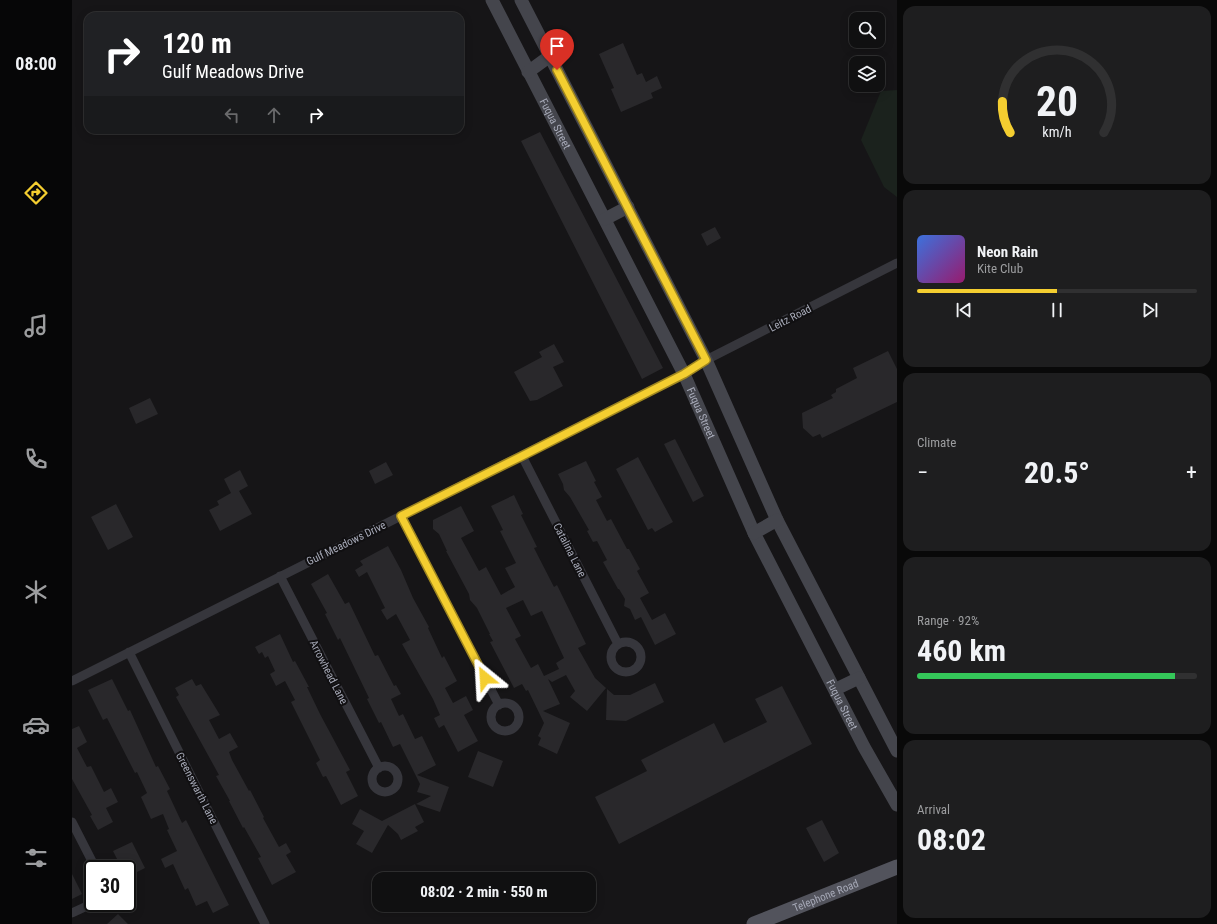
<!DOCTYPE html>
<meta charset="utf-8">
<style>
body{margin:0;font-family:"Roboto Condensed",sans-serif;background:#1e1e1f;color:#f1f3f6;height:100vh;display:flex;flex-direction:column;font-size:15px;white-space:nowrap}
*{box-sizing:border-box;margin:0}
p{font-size:13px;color:#9c9d9f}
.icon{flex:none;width:22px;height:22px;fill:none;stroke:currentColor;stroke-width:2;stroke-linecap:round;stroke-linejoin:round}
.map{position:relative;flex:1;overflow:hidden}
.drawer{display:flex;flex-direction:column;gap:6px;padding:6px;background:#090909;width:320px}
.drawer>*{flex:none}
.guide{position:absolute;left:12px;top:12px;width:380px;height:122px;border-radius:12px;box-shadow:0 2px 10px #0003,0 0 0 1px #303031;background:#202124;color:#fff;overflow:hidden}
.buttons{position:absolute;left:777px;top:12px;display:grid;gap:8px}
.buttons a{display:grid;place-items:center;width:36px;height:36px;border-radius:8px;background:#101011;box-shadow:0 2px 10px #0003,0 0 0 1px #303031;font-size:20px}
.speed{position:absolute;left:12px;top:860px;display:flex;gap:8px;font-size:20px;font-weight:700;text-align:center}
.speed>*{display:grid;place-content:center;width:52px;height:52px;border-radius:50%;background:#101011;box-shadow:0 2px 10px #0003,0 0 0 1px #303031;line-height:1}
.speed .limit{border:2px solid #111;border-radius:6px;background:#fff;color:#111}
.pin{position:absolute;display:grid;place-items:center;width:34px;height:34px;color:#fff;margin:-41px -17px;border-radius:50% 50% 50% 0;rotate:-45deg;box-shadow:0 0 4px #0007}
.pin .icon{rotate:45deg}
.me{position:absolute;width:44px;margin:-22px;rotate:333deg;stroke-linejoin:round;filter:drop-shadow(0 0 3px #0008)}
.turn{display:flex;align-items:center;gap:14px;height:84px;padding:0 12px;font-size:18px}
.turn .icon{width:52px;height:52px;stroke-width:2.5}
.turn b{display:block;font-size:28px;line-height:34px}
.lanes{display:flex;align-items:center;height:38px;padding:0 12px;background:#0003;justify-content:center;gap:20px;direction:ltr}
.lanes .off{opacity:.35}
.big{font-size:30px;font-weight:700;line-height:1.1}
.drawer .tile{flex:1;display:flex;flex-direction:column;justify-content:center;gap:6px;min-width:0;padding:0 14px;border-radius:12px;background:#1e1e1f}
.drawer .dial{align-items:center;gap:0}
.dial svg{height:104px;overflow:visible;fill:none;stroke:#303031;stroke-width:7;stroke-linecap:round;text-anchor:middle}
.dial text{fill:#f1f3f6;stroke:none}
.song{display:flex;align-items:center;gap:12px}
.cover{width:48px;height:48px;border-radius:6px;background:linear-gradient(135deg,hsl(220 70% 55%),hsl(320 70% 35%))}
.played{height:4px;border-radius:2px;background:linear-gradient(90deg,#f4ce30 50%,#303031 50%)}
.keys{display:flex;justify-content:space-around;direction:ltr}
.heat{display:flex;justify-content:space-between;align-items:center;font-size:22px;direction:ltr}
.charge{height:6px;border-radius:3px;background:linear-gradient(90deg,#34c759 92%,#303031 0)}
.trip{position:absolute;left:300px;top:872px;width:224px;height:40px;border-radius:12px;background:#101011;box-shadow:0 2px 10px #0003,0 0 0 1px #303031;font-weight:700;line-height:40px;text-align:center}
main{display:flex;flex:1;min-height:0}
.tabs{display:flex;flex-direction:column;width:72px;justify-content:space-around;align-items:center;background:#060607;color:#9c9d9f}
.tabs .icon{width:28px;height:28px}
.tabs .selected{color:#f4ce30}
.tabs b{font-size:18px;color:#f1f3f6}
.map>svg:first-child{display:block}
.green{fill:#1b221d}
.building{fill:#29282b;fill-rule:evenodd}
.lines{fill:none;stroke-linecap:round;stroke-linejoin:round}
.street{stroke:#36363c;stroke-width:9}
.secondary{stroke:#44454c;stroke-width:13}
.primary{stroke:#52535c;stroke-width:15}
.route-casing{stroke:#9f861f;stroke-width:10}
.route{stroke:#f4ce30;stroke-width:7}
.labels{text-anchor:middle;stroke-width:4;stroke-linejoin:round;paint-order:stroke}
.street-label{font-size:11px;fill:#a7aab8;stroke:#111012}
</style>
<main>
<nav class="tabs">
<b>08:00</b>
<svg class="icon selected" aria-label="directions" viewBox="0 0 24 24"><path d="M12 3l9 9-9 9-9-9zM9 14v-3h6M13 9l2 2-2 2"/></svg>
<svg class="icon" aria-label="music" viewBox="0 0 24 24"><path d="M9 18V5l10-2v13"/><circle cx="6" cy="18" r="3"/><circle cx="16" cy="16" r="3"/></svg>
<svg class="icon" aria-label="phone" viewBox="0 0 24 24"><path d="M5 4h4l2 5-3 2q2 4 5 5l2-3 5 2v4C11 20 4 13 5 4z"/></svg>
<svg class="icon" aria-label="climate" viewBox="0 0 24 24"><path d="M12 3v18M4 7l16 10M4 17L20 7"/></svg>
<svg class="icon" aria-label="car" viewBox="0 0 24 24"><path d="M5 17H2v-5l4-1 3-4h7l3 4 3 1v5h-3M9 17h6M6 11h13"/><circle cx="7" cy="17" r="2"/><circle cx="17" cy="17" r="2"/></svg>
<svg class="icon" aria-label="filters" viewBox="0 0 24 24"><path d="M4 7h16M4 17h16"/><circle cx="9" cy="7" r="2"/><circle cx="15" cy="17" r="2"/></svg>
</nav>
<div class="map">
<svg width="825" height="924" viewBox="0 0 825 924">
<rect width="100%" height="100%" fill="#161517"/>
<!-- green -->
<path class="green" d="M825,90V197L812,187L789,140L809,91Z"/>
<!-- building -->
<path class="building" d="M551,43L565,75L570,73L574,82L585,76L590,88L579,93L581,98L549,112L539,89L542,88L527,54Z
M468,132L591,368L570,379L449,141Z
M643,227L649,238L635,246L629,234Z
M482,344L492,362L481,367L491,386L465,400L458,401L442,372L470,357L467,352Z
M816,351L825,369V402L750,438L748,434L741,437L731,428L730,413L761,398L759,395L764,392V389L785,378L781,368Z
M78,398L86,414L64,424L57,408Z
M603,439L632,496L621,502L592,444Z
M566,457L601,522L583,532L580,528L576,530L544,469Z
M514,461L524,481L522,482L530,497L524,500L535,521L539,519L555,549H557L568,569L565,571L577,593L568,598L580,620L593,613L604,634L583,645L569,617L563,620L558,609L552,606L553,599L547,589H546L531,562L535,560L525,541L521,542L515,531L517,530L498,497L492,490L491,484L486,474Z
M314,462L321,475L303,484L297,471Z
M168,470L176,486L167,491L180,514L148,531L137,510L147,505L145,501L159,493L152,479Z
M442,495L451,514L449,515L465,547L462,548L482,587L485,585L514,644L506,648L523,678L534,688L515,711L498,697L503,691L494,675L480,682L476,679L488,704L471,711L498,723L485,754L466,745L469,738L466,736L472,723L456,690L454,691L450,684L442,688L418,642L421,641L417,634H418L405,608L398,600L397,594L374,551H375L367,534L361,529V520L389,506L402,531L389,538L407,571L414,567L429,595L443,587L433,568L444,563L428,531L431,530L419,506ZM451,600L459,616L470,611L492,658L484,663L487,669L472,676L466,664L459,668L443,639L449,636L434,608Z
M44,504L61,537L36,550L19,517Z
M316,546L329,570L341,598L357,627L356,628L370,658L372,656L385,681L373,688L381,703L394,696L401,710L392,715L406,741L386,752L372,725L367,728L362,718L368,715L361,699L330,644L338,640L324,614L315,620L309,610L313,608L295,572L287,577L283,570L291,565L288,561Z
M256,574L273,604L277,602L303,656L306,655L322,686L324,685L329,694L319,699L327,716L331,714L343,739L350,736L364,765L345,775L377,787L368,812L344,804L359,796L345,792L348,784L328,744L321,747L309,722L307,723L295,699L297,698L268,638L266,640L253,614L255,613L239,584Z
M208,634L221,662L223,661L237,687H235L248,714L278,770L274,772L286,796L269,805L254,776L251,777L244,763L248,760L219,702L223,700L213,681L204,686L198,674L203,671L196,656L193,658L190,652L187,654L183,647Z
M40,679L56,711L58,710L84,767L86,766L98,789L95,791L110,823L114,820L157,905L141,913L135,901L124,906L116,888L113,890L101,864L93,868L89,859L105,851L95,830L97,829L91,814L79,819L69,797L75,793L65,772L63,773L35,718L31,720L16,690Z
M120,679L124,686L129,684L148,715L137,720L147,739L158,733L166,747L157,752L160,760L177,791L178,790L192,817L191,818L207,847L214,843L219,852L214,855L224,872L200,885L186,858L189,857L172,827L171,828L157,801H158L144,776L147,775L104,697L107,695L103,688Z
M583,683L592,702L554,721L534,720L535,689L542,695H558Z
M710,686L740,744L547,844L523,797L575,771L569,760L642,723L652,743L695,722L683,699Z
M7,726L15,742L5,748L15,767L19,766L32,792L39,788L46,802L34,808L41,822L26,830L18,816L20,815L0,779V729Z
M406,751L431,761L421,787L396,777Z
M343,804L352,822L343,827L346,831L329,840L326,834L316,825L300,853L284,844L292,831L280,824L288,809L310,821Z
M750,820L767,853L752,862L734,828Z
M60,842L73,868L55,877V869H50L41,851Z
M0,874L10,894L0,899Z
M46,914L56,924H35Z"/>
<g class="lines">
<!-- street -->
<path class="street" d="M450,456L546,644
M329,516L427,705
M208,576L307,768
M539 657a15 15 0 1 1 30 0a15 15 0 1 1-30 0Z
M57,652L193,924
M0,681C204,578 409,477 612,374L634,360L825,263
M419 717a14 14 0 1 1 28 0a14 14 0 1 1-28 0Z
M300 779a13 13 0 1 1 26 0a13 13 0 1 1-26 0Z
M0,822L24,869
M0,913L15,906L21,898"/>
<!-- secondary -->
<g class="secondary">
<path id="s1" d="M420,0L612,374L682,533L792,747L825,805"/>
<path d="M449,0L634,360L705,520L825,751"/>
<path d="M456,72L478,56"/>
<path d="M533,219L556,207"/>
<path d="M682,533L705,520"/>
<path d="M764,689L787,678"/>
</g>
<!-- primary -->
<path class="primary" id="s2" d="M682,924L825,867"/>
</g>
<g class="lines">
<!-- route casing -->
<g class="route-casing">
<path id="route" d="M413,678L329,516L450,456L612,374L634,360L485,70"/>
</g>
<!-- route -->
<use href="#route" class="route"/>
</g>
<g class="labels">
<!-- street labels -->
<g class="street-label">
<text dy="4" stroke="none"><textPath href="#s1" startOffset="139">Fuqua Street</textPath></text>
<text transform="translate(718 318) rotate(-27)" y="4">Leitz Road</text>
<text dy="4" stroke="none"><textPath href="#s1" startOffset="463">Fuqua Street</textPath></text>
<text transform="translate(274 543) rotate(-26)" y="4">Gulf Meadows Drive</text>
<text transform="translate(498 550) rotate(63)" y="4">Catalina Lane</text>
<text transform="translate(257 672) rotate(63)" y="4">Arrowhead Lane</text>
<text dy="4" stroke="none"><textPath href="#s1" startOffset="787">Fuqua Street</textPath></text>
<text transform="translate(125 788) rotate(63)" y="4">Greenswarth Lane</text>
<text dy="4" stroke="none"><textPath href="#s2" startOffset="77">Telephone Road</textPath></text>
</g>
</g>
</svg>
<div class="buttons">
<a><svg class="icon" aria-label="search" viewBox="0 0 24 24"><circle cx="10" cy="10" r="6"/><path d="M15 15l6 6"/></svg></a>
<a><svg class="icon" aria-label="layers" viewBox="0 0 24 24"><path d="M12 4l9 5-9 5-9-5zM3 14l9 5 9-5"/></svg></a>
</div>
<div class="speed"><div class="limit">30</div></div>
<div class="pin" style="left:485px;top:70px;background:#d93025"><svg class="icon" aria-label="arrive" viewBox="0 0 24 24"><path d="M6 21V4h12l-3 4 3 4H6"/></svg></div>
<svg class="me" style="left:413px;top:678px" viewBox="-20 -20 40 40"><path d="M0-17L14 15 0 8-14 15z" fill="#f4ce30" stroke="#fff" stroke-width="4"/></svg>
<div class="trip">08:02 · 2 min · 550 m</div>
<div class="guide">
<div class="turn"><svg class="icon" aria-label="right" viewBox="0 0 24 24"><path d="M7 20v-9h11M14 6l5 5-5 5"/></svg><div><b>120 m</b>Gulf Meadows Drive</div></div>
<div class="lanes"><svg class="icon off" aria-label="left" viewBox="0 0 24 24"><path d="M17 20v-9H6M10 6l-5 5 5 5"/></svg><svg class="icon off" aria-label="ahead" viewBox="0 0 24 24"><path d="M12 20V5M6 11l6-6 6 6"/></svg><svg class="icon" aria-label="right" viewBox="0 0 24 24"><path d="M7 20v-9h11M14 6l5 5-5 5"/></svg></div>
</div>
</div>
<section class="drawer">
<div class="tile dial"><svg viewBox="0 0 100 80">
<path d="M14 69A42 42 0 1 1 86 69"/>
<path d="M14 69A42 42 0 0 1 8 45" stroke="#f4ce30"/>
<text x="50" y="56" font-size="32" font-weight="700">20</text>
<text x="50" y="72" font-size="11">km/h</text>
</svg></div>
<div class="tile">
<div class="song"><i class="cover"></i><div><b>Neon Rain</b><p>Kite Club</p></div></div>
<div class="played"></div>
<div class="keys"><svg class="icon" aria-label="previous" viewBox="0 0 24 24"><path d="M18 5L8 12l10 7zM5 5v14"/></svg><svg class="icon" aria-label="pause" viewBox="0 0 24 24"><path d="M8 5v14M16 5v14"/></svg><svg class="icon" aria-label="next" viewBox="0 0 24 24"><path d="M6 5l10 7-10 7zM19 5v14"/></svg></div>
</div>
<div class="tile"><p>Climate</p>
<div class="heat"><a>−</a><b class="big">20.5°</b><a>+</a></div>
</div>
<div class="tile"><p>Range · 92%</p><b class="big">460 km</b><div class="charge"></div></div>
<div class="tile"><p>Arrival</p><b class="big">08:02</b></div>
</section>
</main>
